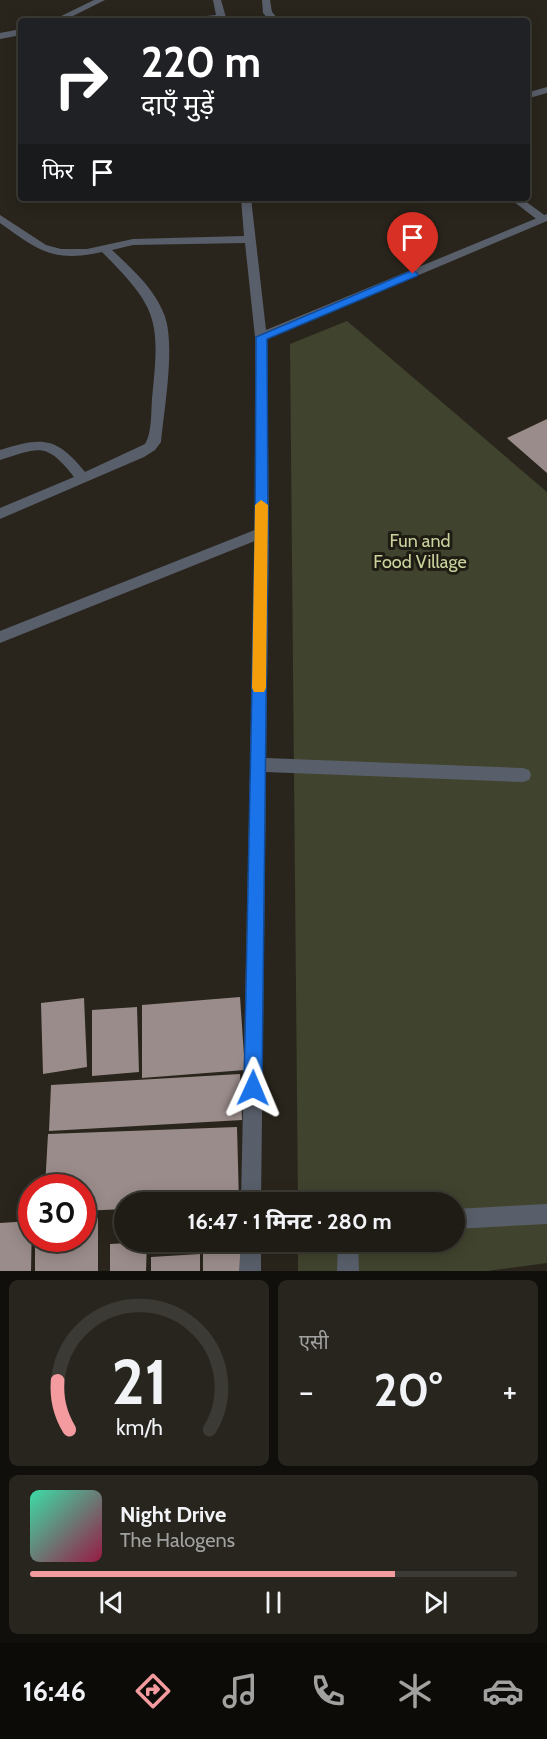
<!DOCTYPE html>
<html lang="hi">
<meta charset="utf-8">
<style>
body{margin:0;font-family:Cabin,"Noto Sans Devanagari",sans-serif;background:#27251e;color:#f1f3f6;height:100vh;display:flex;flex-direction:column;font-size:22px;white-space:nowrap}
*{box-sizing:border-box;margin:0}
p{font-size:20px;color:#a1a1a0}
.icon{flex:none;width:33px;height:33px;fill:none;stroke:currentColor;stroke-width:2;stroke-linecap:round;stroke-linejoin:round}
.map{position:relative;height:1271px;overflow:hidden}
.panel{display:flex;flex-direction:column;gap:9px;padding:9px;background:#110f0c;flex:1}
.panel>*{flex:none}
.banner{position:absolute;left:18px;top:18px;width:512px;height:183px;border-radius:6px;box-shadow:0 3px 15px #0003,0 0 0 2px #3c3a34;background:#202124;color:#fff;overflow:hidden}
.speed{position:absolute;left:18px;top:1174px;display:flex;gap:12px;font-size:30px;font-weight:700;text-align:center}
.speed>*{display:grid;place-content:center;width:78px;height:78px;border-radius:50%;background:#1f1c15;box-shadow:0 3px 15px #0003,0 0 0 2px #3c3a34;line-height:1}
.speed .limit{border:9px solid #d22;background:#fff;color:#111}
.pin{position:absolute;display:grid;place-items:center;width:51px;height:51px;color:#fff;margin:-62px -26px;border-radius:50% 50% 50% 0;rotate:-45deg;box-shadow:0 0 6px #0007}
.pin .icon{rotate:45deg}
.me{position:absolute;width:66px;margin:-33px;rotate:1deg;stroke-linejoin:round;filter:drop-shadow(0 0 4px #0008)}
.turn{display:flex;align-items:center;gap:21px;height:126px;padding:0 24px;font-size:27px}
.turn .icon{width:78px;height:78px;stroke-width:2.5}
.turn b{display:block;font-size:42px;line-height:51px}
.then{display:flex;align-items:center;height:57px;padding:0 24px;background:#0003;gap:12px;font-size:22px}
.big{font-size:45px;font-weight:700;line-height:1.1}
.panel .tile{flex:1;display:flex;flex-direction:column;justify-content:center;gap:9px;min-width:0;padding:0 21px;border-radius:9px;background:#27251e}
.panel .dial{align-items:center;gap:0}
.dial svg{height:156px;overflow:visible;fill:none;stroke:#3c3a34;stroke-width:7;stroke-linecap:round;text-anchor:middle}
.dial text{fill:#f1f3f6;stroke:none}
.song{display:flex;align-items:center;gap:18px}
.cover{width:72px;height:72px;border-radius:9px;background:linear-gradient(135deg,hsl(160 70% 55%),hsl(340 70% 35%))}
.played{height:6px;border-radius:3px;background:linear-gradient(90deg,#f49b9f 75%,#3c3a34 75%)}
.keys{display:flex;justify-content:space-around;direction:ltr}
.heat{display:flex;justify-content:space-between;align-items:center;font-size:33px;direction:ltr}
.panel .tiles{flex:1;display:grid;gap:9px;grid-template-columns:1fr 1fr}
.tile:last-child{grid-column:span 2}
.trip{position:absolute;left:114px;top:1192px;width:351px;height:60px;border-radius:30px;background:#1f1c15;box-shadow:0 3px 15px #0003,0 0 0 2px #3c3a34;font-weight:700;line-height:60px;text-align:center}
.dock{display:flex;height:96px;justify-content:space-around;align-items:center;background:#0c0b08;color:#a1a1a0}
.dock .icon{width:42px;height:42px}
.dock .current{color:#f49b9f}
.dock b{font-size:27px;color:#f1f3f6}
.map>svg:first-child{display:block}
.green{fill:#40432d}
.building{fill:#9a8c8a}
.lines{fill:none;stroke-linecap:round;stroke-linejoin:round}
.lane{fill:#595f6a;fill-rule:evenodd}
.street{fill:#595f6a;fill-rule:evenodd}
.route{fill:#1a73e8;stroke:#114b97;stroke-width:1.5}
.slow{fill:#f59e0b}
.labels{text-anchor:middle;stroke-width:6;stroke-linejoin:round;paint-order:stroke}
.park-label{font-size:18px;fill:#cad29d;stroke:#1f1c13}
</style>
<div class="map">
<svg width="547" height="1271" viewBox="0 0 547 1271">
<rect width="100%" height="100%" fill="#29251c"/>
<!-- green -->
<path class="green" d="M347,321L547,492V1263L487,1271H298V1242H454V1203H298L290,344Z"/>
<!-- building -->
<path class="building" d="M547,419V473L507,438Z
M240,997L245,1070L142,1078V1005Z
M84,998L87,1067L43,1074L41,1003Z
M137,1007L139,1072L92,1076V1010Z
M240,1074L242,1120L49,1131L51,1085Z
M237,1127L239,1203H124V1209L82,1211V1188H45L48,1134Z
M98,1218V1271H35V1239H82V1219Z
M32,1221L31,1271H0V1223Z
M147,1242L146,1271H110V1244Z
M203,1242H244L245,1271H203Z
M200,1254V1271H151V1257Z"/>
<g class="lines">
<!-- lane -->
<path class="lane" d="M547,87V93L526,99V93Z
M509,198H521L547,217V221H539Z
M262,527L269,532L267,536L0,643V631Z
M547,1204V1224L454,1229V1209Z
M338,1242H358L359,1271H337Z"/>
<!-- street -->
<path class="street" d="M94,0H105L63,21H51Z
M213,0H221L227,21H180L185,18L216,15Z
M262,0H270L272,12L280,21H270L263,13Z
M21,29V35L0,39V33Z
M241,198H251L266,330L547,214V221L267,339L269,532L266,758L523,768L529,770L531,775L529,780L523,782L266,772L261,1203H241L255,532V337L245,243L133,245L112,250C132,269 154,288 164,314C176,343 164,410 161,442L155,450L144,457L0,519V508L74,477C46,441 39,448 0,460V450C42,437 56,436 85,472L145,444C152,433 151,412 152,399C160,320 159,309 102,252C53,263 38,250 0,223V215L46,245L61,249H87L133,239L244,236Z
M241,1242H261V1271H239Z"/>
</g>
<!-- route -->
<path class="route" d="M413,270L418,274L417,276L267,339L268,532L262,1088L259,1094L253,1097L247,1094L244,1088L255,532L256,337Z"/>
<!-- slow -->
<path class="slow" d="M261,500L268,505L266,688L264,692H254L252,688L255,505Z"/>
<g class="labels">
<!-- park labels -->
<g class="park-label">
<text x="420" y="547">Fun and<tspan x="420" dy="21">Food Village</tspan></text>
</g>
</g>
</svg>
<div class="speed"><div class="limit">30</div></div>
<div class="pin" style="left:413px;top:274px;background:#d93025"><svg class="icon" aria-label="arrive" viewBox="0 0 24 24"><path d="M6 21V4h12l-3 4 3 4H6"/></svg></div>
<svg class="me" style="left:253px;top:1088px" viewBox="-20 -20 40 40"><path d="M0-17L14 15 0 8-14 15z" fill="#1a73e8" stroke="#fff" stroke-width="4"/></svg>
<div class="trip">16:47 · 1 मिनट · 280 m</div>
<div class="banner">
<div class="turn"><svg class="icon" aria-label="right" viewBox="0 0 24 24"><path d="M7 20v-9h11M14 6l5 5-5 5"/></svg><div><b>220 m</b>दाएँ मुड़ें</div></div>
<div class="then">फिर<svg class="icon" aria-label="arrive" viewBox="0 0 24 24"><path d="M6 21V4h12l-3 4 3 4H6"/></svg></div>
</div>
</div>
<section class="panel">
<div class="tiles">
<div class="tile dial"><svg viewBox="0 0 100 80">
<path d="M14 69A42 42 0 1 1 86 69"/>
<path d="M14 69A42 42 0 0 1 8 44" stroke="#f49b9f"/>
<text x="50" y="56" font-size="32" font-weight="700">21</text>
<text x="50" y="72" font-size="11">km/h</text>
</svg></div>
<div class="tile"><p>एसी</p>
<div class="heat"><a>−</a><b class="big">20°</b><a>+</a></div>
</div>
<div class="tile">
<div class="song"><i class="cover"></i><div><b>Night Drive</b><p>The Halogens</p></div></div>
<div class="played"></div>
<div class="keys"><svg class="icon" aria-label="previous" viewBox="0 0 24 24"><path d="M18 5L8 12l10 7zM5 5v14"/></svg><svg class="icon" aria-label="pause" viewBox="0 0 24 24"><path d="M8 5v14M16 5v14"/></svg><svg class="icon" aria-label="next" viewBox="0 0 24 24"><path d="M6 5l10 7-10 7zM19 5v14"/></svg></div>
</div>
</div>
</section>
<nav class="dock">
<b>16:46</b>
<svg class="icon current" aria-label="directions" viewBox="0 0 24 24"><path d="M12 3l9 9-9 9-9-9zM9 14v-3h6M13 9l2 2-2 2"/></svg>
<svg class="icon" aria-label="music" viewBox="0 0 24 24"><path d="M9 18V5l10-2v13"/><circle cx="6" cy="18" r="3"/><circle cx="16" cy="16" r="3"/></svg>
<svg class="icon" aria-label="phone" viewBox="0 0 24 24"><path d="M5 4h4l2 5-3 2q2 4 5 5l2-3 5 2v4C11 20 4 13 5 4z"/></svg>
<svg class="icon" aria-label="climate" viewBox="0 0 24 24"><path d="M12 3v18M4 7l16 10M4 17L20 7"/></svg>
<svg class="icon" aria-label="car" viewBox="0 0 24 24"><path d="M5 17H2v-5l4-1 3-4h7l3 4 3 1v5h-3M9 17h6M6 11h13"/><circle cx="7" cy="17" r="2"/><circle cx="17" cy="17" r="2"/></svg>
</nav>
